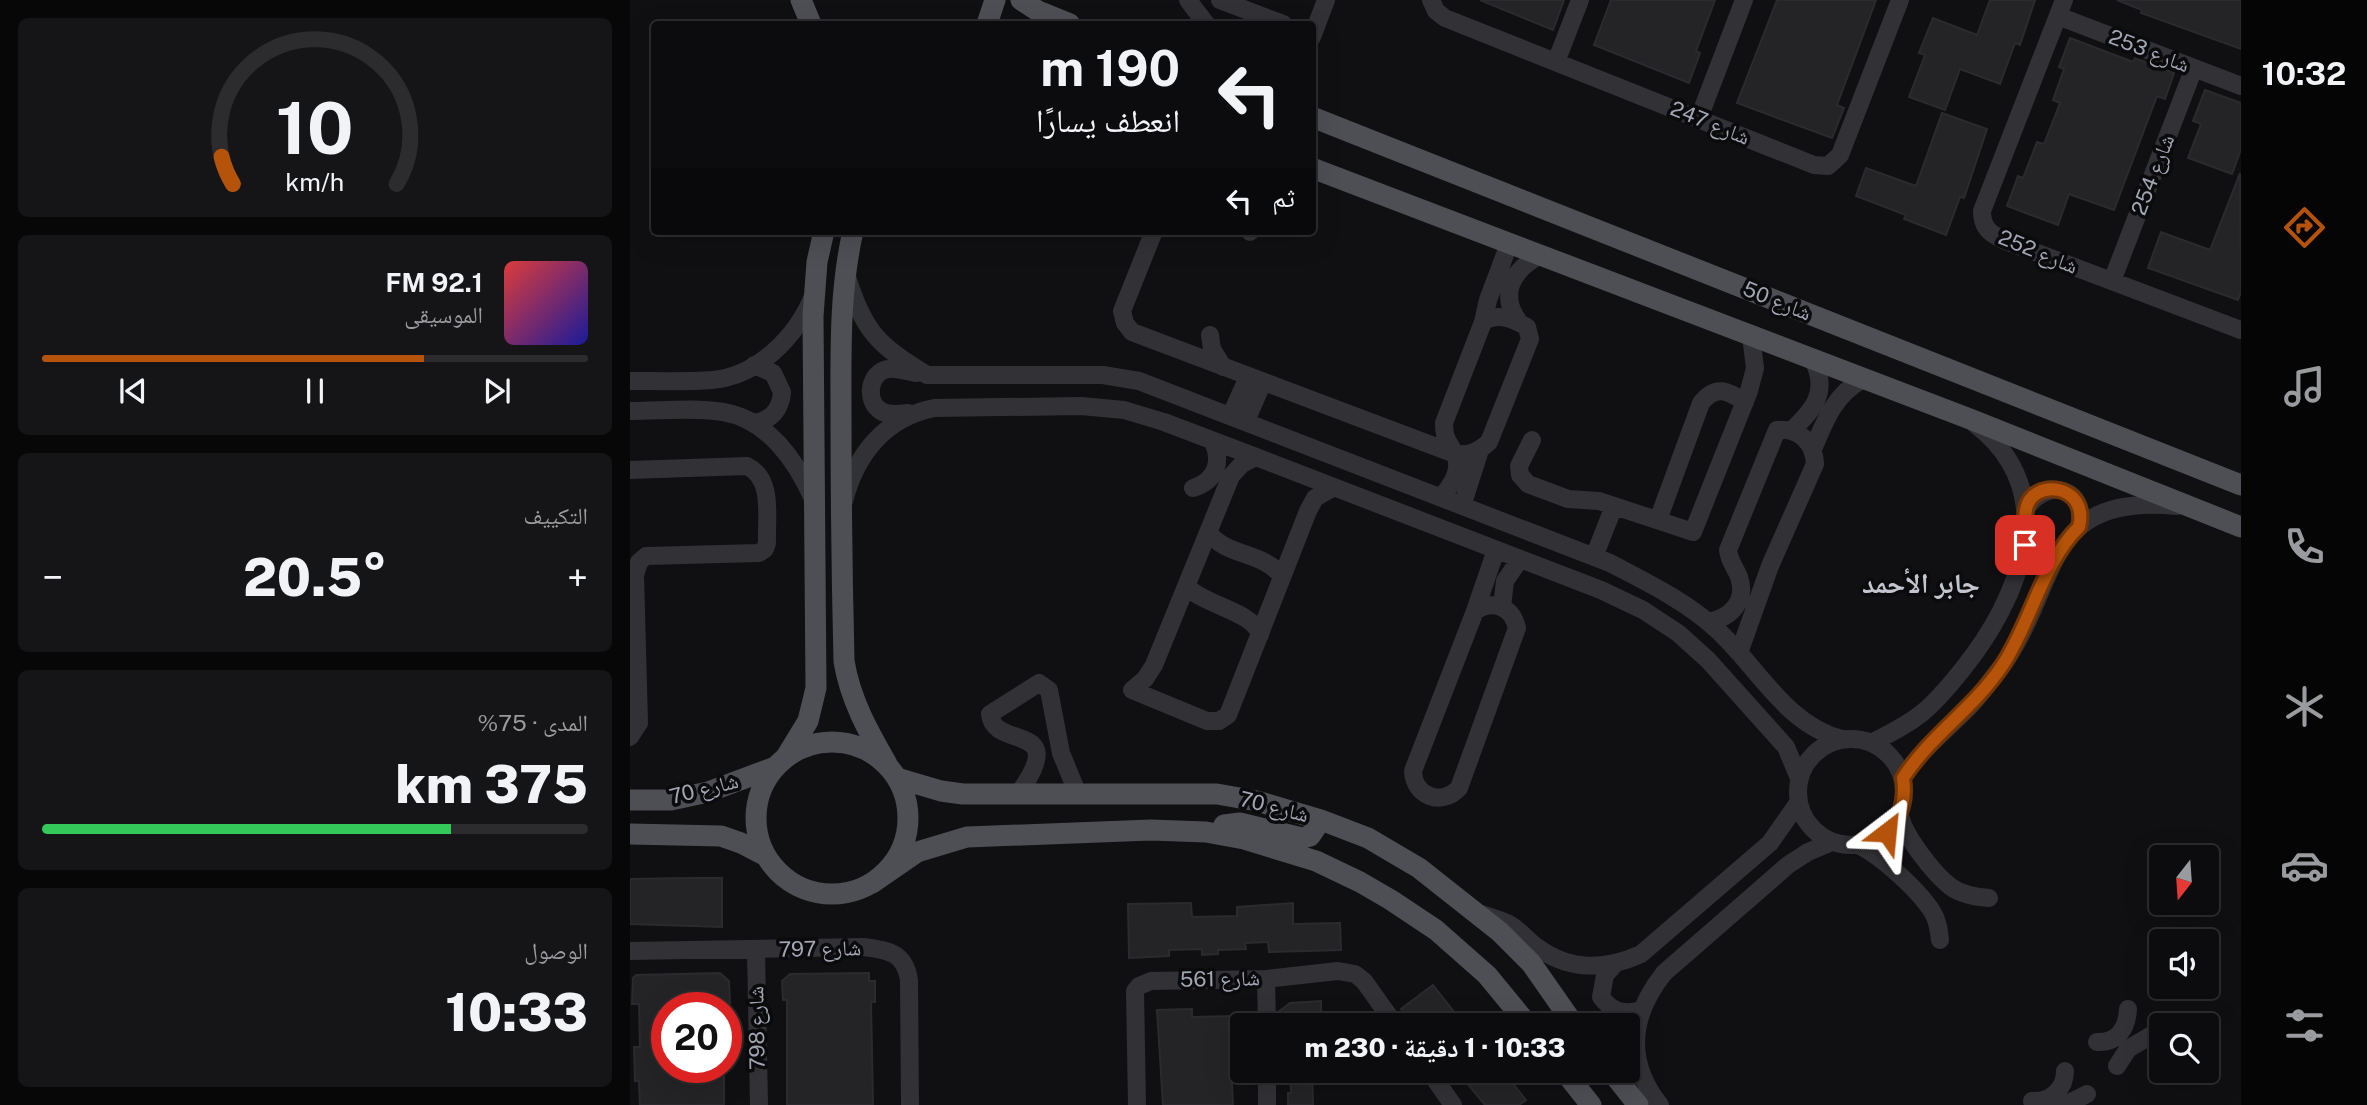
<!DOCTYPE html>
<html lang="ar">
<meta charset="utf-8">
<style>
body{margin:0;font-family:"Public Sans","Noto Naskh Arabic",sans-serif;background:#151517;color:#f1f3f6;direction:rtl;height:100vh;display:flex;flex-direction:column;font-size:26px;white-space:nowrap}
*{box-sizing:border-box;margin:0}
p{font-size:23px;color:#9a9b9e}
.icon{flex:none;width:38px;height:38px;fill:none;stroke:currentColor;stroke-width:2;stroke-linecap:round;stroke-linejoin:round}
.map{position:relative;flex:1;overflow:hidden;direction:ltr}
.panel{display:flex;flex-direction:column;gap:18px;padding:18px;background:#070708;width:630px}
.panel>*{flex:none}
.banner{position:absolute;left:21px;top:21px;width:665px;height:214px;border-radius:7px;box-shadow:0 7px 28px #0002,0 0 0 2px #2c2c2e;direction:rtl;background:#0c0c0e;color:#f1f3f6;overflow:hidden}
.needle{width:46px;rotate:197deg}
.tools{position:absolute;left:1519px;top:845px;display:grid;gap:14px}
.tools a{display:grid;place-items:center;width:70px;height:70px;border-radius:7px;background:#0c0c0e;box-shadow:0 7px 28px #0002,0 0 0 2px #2c2c2e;font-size:35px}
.speed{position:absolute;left:21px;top:992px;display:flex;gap:14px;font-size:35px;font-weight:700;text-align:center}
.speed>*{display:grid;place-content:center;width:91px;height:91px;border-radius:50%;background:#0c0c0e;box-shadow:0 7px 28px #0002,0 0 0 2px #2c2c2e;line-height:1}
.speed .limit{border:10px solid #d22;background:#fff;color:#111}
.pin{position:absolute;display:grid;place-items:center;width:60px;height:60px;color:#fff;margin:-30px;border-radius:14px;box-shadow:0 4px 10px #0006}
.me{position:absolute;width:77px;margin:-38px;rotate:29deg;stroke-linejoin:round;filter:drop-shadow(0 0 5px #0008)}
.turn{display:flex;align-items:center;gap:24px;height:147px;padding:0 21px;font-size:32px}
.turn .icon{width:91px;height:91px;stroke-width:2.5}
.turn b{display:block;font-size:49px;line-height:60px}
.then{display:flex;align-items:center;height:66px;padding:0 21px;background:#0003;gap:14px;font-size:26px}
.big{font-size:52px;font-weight:800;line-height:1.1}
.panel .card{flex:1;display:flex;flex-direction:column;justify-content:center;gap:10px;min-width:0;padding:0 24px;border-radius:10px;background:#151517}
.panel .dial{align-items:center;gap:0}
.dial svg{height:182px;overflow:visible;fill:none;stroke:#2c2c2e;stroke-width:7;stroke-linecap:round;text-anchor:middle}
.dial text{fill:#f1f3f6;stroke:none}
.song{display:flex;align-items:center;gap:21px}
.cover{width:84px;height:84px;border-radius:10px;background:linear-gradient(135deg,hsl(0 70% 55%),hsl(240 70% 35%))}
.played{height:7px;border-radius:4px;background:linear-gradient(90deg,#b45309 70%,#2c2c2e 70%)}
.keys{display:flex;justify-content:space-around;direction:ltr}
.heat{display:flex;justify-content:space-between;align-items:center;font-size:38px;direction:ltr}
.charge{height:10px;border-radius:5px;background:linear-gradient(90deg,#34c759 75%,#2c2c2e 0)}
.trip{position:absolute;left:600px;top:1013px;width:410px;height:70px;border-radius:7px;background:#0c0c0e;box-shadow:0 7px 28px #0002,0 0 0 2px #2c2c2e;font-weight:800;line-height:70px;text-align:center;direction:rtl}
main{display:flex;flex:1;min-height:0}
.dock{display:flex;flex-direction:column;width:126px;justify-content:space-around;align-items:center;background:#050506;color:#9a9b9e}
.dock .icon{width:49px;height:49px}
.dock .current{color:#b45309}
.dock b{font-size:32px;color:#f1f3f6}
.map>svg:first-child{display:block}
.building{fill:#242326;stroke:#2b2a2e;stroke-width:2}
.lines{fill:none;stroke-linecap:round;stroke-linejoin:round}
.minor{stroke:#323236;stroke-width:18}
.major{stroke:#4e4f55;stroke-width:21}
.route-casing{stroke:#753606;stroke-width:18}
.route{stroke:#b45309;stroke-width:12}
.labels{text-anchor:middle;stroke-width:7;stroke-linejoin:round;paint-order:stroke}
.street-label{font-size:21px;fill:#a2a6b2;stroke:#0b0b0d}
.district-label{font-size:28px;font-weight:bold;fill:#c3c5ce;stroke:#0b0b0d}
</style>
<main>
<nav class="dock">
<b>10:32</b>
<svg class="icon current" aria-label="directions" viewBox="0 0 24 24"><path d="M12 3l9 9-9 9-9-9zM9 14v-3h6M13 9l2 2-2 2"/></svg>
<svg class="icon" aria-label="music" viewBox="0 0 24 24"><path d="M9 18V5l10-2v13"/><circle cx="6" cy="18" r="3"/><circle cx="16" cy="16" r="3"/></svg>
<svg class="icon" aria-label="phone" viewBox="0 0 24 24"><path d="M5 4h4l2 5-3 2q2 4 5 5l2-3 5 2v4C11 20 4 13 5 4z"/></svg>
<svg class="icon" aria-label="climate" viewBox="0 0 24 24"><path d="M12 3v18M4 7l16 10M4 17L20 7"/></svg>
<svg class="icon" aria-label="car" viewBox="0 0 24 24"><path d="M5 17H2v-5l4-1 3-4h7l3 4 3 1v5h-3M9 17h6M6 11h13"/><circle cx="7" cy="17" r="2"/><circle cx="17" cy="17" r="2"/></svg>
<svg class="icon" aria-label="filters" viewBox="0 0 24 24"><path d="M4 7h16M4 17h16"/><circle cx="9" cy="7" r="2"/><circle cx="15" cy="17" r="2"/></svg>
</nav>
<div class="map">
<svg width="1611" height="1105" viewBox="0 0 1611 1105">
<rect width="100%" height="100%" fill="#101012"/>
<!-- building -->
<path class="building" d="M850,0H934L923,30Z
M981,0H1085L1066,51L1070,53L1059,83L964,45Z
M1147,0H1246L1207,105L1214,108L1202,138L1107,103Z
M1360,0H1405L1390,45L1385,43L1370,84L1330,69L1315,110L1279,97L1295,55L1289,53L1303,18L1347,35Z
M1487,0H1611V49L1511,13L1512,10Z
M1440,38L1503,62L1505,58L1544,73L1535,99L1527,96L1484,210L1439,194L1428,225L1377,206L1388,176L1393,178L1407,142L1414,144L1430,103L1423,100L1434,69L1429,67Z
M1575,90L1611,103V149L1602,174L1558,158L1571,124L1563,121Z
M1312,113L1357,129L1334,198L1330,197L1316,235L1274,219L1276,215L1226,196L1236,168L1286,186Z
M1610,173L1611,292L1608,300L1518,268L1531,232L1580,250Z
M63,878H92V927L0,924V879Z
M561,903L562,917L607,916V907L663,903V924L710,923L711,950L639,952L638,942L615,943L616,949L588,950V954L572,955V949L539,950V956L499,958L498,904Z
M90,973L99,981L100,1003H93V1008H37V1068H94V1105H10L9,1081H5L4,1047H10L9,1004H2L3,978L6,975Z
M239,973V981H245V1002H241L243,1105H157V1000H153L152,981L160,974Z
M803,985L835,1026H783L771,1009Z
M691,1001V1026H648V1012L660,1003Z
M562,1009V1017L603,1016L605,1062H601L603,1105H533L527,1010Z
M660,1071H682L683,1105H658V1093H661Z
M827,1071H873L896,1100L889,1105H855Z"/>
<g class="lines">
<!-- minor -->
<path class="minor" d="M558,0L576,24
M590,0L653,24
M801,0L806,11L815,18L1184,165L1198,166L1210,155L1270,0
M1434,0L1352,211C1352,227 1359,233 1373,240L1611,330
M1428,16L1611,86
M682,37L696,0
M926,62L950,0
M1069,118L1114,0
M524,231L492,311L495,323L502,332L825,454C840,455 848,452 859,442L900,339L897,327C883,319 867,312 853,322
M620,232L621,231
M217,277C234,332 248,345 297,375H473L509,381L980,563C1016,582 1054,600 1085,628C1126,664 1155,725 1212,739
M1482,281L1564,68
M889,322C868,294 883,269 911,255
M580,335L582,349L593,367
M0,381C27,381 55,382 83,380C128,376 167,336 183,296
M0,411C30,411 63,407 93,412C137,419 166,460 183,499
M278,413C270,414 259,416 251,411C236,402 238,377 254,370C263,366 277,372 287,373
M601,415L618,377
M616,421L633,382
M123,423C141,421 151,409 152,392L143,373L124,365
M1161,431C1184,410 1199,391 1183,360
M902,440L889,466L890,475L898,484L938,499L969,501L1063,532L1119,391L1125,368L1121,336
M1183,449C1195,421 1204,395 1233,379
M0,470L117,466C144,479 136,517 137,543L135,549L129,553L16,556L9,562L5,575L9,723L0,737
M563,488C586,481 593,461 582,440
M811,497C820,487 832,470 825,455C819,440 814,441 814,423L853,322L858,300L879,244
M214,501C226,454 255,418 304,408L451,406L494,410L534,422L626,457L971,590L1013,610L1048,633L1078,660L1156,747L1169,778
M832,506L850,450
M1396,509C1417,476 1458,488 1449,527
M1028,520L1071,403C1086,384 1098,391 1115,402
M578,532C596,557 636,552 652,577
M964,557L984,506
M556,586C575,606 623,611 630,635
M872,607L875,581L890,559
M845,611C864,599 882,607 887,628L829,788C811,807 784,796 783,771L845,611L866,550
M1078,622C1101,618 1117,601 1109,577C1105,567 1099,561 1098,550L1147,430C1169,428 1184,442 1185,464L1140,566L1109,653
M502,690L577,721H589L598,715L678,511L685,498L704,487
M502,690L515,679L524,665L601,476L612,464L626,457
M1168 792a53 53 0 1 1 106 0a53 53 0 1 1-106 0Z
M1241,743C1259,734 1276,726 1292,713C1307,701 1320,685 1332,670C1390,598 1434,492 1345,424
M1273,777C1292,748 1318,729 1342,704C1352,693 1360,681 1369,670C1431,589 1408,492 1547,506
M388,794C442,720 363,751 360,714L409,683L419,690L431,753L447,792
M1270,814C1272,834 1305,875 1321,887C1332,895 1346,897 1359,898
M1228,845C1251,856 1290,891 1303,913C1308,921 1309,931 1310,940
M851,914C860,917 869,919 877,923C888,928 897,940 907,947C939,971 976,970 1011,954L1140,843L1168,803
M126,950L129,1105
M0,951L234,947C259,950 275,953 279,980L280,1105
M984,965L975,975L971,997C982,1012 994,1015 1012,1010
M636,979L637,1026
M1467,1042C1488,1043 1497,1028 1498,1009
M1487,1066L1498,1049L1520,1036
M637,1071V1105
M799,1071L823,1105
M1402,1101C1421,1102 1435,1089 1435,1071
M507,1105L505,991L509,986L521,981L636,979L708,971L725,974L734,981L766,1026
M1030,1105C995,1061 1000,1016 1034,973L1158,865L1178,852L1202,842
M1435,1105L1457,1094"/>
<!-- major -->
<path class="major" d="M171,0L181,24
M391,0L408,11L440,24
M357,24L365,0
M682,117L1611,485
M682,168L1340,419L1611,527
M223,231C209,293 211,354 211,416C211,498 212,579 214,661C220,699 238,731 257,764
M126 818a76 76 0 1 1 152 0a76 76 0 1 1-152 0Z
M156,757L178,721L186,688L183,316L187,262L194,231
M267,778L311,791L333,794H587L627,801L691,820L738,838L789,868L870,932L901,963L945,1026
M0,800H41L78,792L145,767
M594,825L610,823L672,838L680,836L691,820
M0,834L91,836L111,843L136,856
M242,883L287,852L337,837L521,830L576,832L614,839L686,861L730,882L761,900L806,930L857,975L899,1026
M934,1071L961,1105
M981,1071L1008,1105"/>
</g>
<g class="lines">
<!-- route casing -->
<g class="route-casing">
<path id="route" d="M1257,832C1272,815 1276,799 1273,778C1300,736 1344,708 1372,666C1401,623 1412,563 1449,527C1460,484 1401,477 1396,510C1394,521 1396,534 1395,545"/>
</g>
<!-- route -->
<use href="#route" class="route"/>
</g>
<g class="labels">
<!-- street labels -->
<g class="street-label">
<text transform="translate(1519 51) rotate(21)" y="7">شارع 253</text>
<text transform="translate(1080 123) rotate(22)" y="7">شارع 247</text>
<text transform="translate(1523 175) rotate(-69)" y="7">شارع 254</text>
<text transform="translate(1408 252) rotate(22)" y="7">شارع 252</text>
<text transform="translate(1147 301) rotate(22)" y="7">شارع 50</text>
<text transform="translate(74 789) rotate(-14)" y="7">شارع 70</text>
<text transform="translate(644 807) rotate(14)" y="7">شارع 70</text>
<text transform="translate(190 949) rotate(-1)" y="7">شارع 797</text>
<text transform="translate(590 979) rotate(-1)" y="7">شارع 561</text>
<text transform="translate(127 1028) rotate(-91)" y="7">شارع 798</text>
</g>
<!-- district labels -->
<g class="district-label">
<text x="1291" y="593">جابر الأحمد</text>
</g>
</g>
</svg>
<div class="tools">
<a><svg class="needle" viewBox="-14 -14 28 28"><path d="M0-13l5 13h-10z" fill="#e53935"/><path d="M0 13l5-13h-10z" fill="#9a9b9e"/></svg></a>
<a><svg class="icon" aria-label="sound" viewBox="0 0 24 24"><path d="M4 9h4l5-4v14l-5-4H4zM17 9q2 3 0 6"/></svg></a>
<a><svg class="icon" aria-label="search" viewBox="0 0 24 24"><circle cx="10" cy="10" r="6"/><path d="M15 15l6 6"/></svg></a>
</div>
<div class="speed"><div class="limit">20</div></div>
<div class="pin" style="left:1395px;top:545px;background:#d93025"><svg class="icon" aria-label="arrive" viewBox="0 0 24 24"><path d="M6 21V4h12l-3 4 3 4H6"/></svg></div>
<svg class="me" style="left:1257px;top:832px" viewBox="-20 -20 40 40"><path d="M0-17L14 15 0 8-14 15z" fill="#b45309" stroke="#fff" stroke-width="4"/></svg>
<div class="trip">10:33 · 1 دقيقة · 230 m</div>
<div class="banner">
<div class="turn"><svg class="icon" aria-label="left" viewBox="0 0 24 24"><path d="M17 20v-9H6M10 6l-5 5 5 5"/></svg><div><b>190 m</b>انعطف يسارًا</div></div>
<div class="then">ثم<svg class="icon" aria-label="left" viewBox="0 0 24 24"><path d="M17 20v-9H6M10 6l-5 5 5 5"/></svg></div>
</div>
</div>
<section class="panel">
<div class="card dial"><svg viewBox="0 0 100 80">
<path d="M14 69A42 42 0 1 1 86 69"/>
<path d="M14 69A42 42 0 0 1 9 57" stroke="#b45309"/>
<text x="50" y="56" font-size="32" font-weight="700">10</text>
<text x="50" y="72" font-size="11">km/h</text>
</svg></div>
<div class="card">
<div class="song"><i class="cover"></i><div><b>92.1 FM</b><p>الموسيقى</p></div></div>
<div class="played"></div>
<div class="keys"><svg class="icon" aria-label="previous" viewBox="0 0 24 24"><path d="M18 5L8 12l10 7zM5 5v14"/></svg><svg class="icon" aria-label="pause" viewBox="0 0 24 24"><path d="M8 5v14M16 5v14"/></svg><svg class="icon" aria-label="next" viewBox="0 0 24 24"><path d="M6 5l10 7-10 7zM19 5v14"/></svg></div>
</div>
<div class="card"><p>التكييف</p>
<div class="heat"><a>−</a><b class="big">20.5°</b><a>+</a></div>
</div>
<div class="card"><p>المدى · 75%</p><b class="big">375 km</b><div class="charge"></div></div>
<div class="card"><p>الوصول</p><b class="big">10:33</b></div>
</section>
</main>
